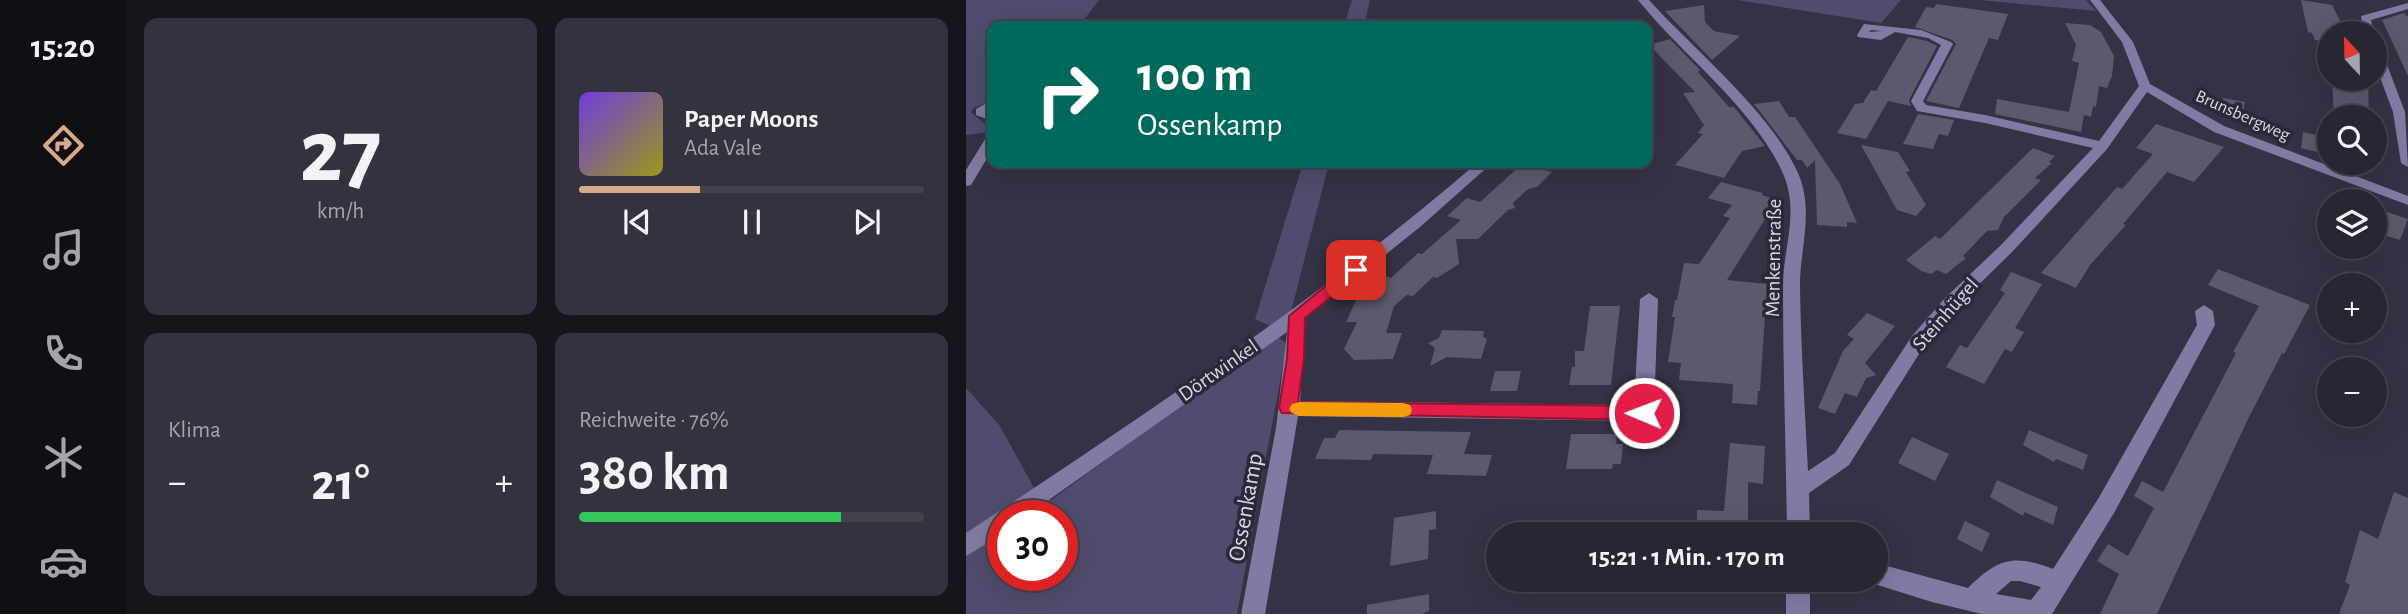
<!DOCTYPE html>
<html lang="de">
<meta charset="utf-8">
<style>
body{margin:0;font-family:"Alegreya Sans",sans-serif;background:#33323f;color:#f1f3f6;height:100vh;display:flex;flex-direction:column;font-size:26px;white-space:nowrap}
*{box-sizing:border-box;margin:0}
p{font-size:23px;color:#a4a5ac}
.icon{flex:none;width:38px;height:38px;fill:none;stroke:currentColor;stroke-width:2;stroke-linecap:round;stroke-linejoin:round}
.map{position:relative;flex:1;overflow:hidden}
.side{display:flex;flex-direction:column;gap:18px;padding:18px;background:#15151c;width:840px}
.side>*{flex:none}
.hud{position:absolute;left:21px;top:21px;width:665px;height:147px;border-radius:14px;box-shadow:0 7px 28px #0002,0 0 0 2px #43434e;background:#00695c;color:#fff;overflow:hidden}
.needle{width:46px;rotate:338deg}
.tools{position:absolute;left:1351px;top:21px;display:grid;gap:14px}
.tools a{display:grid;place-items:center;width:70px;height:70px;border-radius:50%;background:#272633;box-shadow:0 7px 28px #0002,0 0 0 2px #43434e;font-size:35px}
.speed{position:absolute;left:21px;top:500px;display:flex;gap:14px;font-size:35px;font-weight:700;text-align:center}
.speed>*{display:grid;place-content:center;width:91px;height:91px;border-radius:50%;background:#272633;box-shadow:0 7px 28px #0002,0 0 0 2px #43434e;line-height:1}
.speed .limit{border:10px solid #d22;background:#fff;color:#111}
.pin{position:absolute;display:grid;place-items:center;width:60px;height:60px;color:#fff;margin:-30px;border-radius:14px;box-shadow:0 4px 10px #0006}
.me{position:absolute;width:77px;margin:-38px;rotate:271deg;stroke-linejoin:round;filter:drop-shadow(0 0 5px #0008)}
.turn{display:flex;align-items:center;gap:24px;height:147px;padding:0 35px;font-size:32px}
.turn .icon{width:91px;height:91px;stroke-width:2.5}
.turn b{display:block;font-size:49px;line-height:60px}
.big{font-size:52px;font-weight:700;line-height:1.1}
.side .widget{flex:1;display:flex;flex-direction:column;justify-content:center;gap:10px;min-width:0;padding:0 24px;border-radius:14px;background:#33323f}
.side .dial{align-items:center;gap:0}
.dial b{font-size:91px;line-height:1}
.song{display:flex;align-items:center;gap:21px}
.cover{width:84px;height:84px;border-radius:10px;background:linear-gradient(135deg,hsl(260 70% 55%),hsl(60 70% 35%))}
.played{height:7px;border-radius:4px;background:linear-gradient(90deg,#d6ab8b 35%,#43434e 35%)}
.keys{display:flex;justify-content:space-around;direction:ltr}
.heat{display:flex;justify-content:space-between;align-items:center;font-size:38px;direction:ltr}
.charge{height:10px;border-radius:5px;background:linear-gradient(90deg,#34c759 76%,#43434e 0)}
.side .tiles{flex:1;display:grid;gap:18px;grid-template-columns:repeat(2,1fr)}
.trip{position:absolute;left:520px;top:522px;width:402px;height:70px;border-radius:35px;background:#272633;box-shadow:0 7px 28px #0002,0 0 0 2px #43434e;font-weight:700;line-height:70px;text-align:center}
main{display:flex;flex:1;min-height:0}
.tabs{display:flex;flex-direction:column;width:126px;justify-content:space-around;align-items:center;background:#100f14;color:#a4a5ac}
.tabs .icon{width:49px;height:49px}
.tabs .selected{color:#d6ab8b}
.tabs b{font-size:32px;color:#f1f3f6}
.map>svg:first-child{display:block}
.green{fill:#504c6d;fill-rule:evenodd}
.building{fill:#5b596c}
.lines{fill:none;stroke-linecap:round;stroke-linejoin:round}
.minor{fill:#817ba3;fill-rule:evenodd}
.route{fill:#e11d48;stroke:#92132f;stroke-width:2}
.slow{fill:#f59e0b}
.labels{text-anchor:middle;stroke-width:7;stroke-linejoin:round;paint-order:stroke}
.far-street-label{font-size:18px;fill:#dad8e4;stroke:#2a2839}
.street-label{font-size:21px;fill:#dad8e4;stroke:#2a2839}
.near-street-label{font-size:24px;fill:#dad8e4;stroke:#2a2839}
</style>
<main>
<nav class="tabs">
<b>15:20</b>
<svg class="icon selected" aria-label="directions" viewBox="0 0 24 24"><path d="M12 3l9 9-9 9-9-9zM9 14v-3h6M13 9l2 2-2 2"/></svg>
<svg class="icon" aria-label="music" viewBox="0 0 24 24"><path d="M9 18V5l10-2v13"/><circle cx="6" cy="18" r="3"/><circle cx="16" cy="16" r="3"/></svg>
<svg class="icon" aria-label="phone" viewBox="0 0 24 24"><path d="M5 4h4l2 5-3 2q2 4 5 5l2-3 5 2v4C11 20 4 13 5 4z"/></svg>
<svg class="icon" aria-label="climate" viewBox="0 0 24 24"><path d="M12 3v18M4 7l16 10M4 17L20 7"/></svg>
<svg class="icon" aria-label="car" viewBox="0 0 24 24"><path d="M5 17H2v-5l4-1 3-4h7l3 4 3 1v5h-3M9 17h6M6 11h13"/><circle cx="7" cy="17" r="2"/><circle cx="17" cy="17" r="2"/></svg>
</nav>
<section class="side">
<div class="tiles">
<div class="widget dial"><b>27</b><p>km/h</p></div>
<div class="widget">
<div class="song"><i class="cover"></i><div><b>Paper Moons</b><p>Ada Vale</p></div></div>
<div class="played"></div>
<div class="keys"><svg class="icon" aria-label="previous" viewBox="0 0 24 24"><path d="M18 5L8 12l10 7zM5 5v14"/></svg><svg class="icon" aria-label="pause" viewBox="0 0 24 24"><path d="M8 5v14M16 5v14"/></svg><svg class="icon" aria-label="next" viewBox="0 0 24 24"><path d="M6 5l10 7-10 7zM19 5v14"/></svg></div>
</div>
<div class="widget"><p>Klima</p>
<div class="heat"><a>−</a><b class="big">21°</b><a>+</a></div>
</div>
<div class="widget"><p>Reichweite · 76%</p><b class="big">380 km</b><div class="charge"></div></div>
</div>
</section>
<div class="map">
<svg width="1442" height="614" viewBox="0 0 1442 614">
<rect width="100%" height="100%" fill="#343244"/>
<!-- green -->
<path class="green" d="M0,0H133L113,26H26V101L9,107L5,112L20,125L23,132L0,135Z
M386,0H404L398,26H378Z
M771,0H935L915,23Z
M1013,0H1120L1130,11Z
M337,163H363L325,312L304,326L289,319Z
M311,336L321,344L271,614H0V388L34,426L68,488L85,500ZM37,516H96V576H37Z"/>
<!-- building -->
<path class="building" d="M1335,0L1366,5L1380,32L1363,30V43L1349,40L1346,33L1342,32Z
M970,4L1042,14L1032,40L1023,38L993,108L960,101L990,44L986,40L949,27L960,7L968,8Z
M738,5L739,22L748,31L774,36L746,60L699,11Z
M1438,13L1442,17V76L1416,20Z
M1099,23L1124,25L1135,32L1148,56L1146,76L1141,88L1133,86L1130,107L1127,106L1125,117L1118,115L1115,132L1029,114L1031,99L1103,112L1113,63L1106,61L1110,45Z
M942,37L961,41L971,46L943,100L945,106L922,101L900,139L871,133L889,104L897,103L905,90L910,91Z
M704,39L734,70L732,72L763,107H768L799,146L776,151L758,178L709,165L737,134L732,133L738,125L717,93L729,92L683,45Z
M1366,79H1402L1403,117H1368Z
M1257,98L1279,102L1275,120L1252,114Z
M813,101L823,117H829L874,184L891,223L881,222V227L851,225L849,160L841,168L836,160H831L788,104Z
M952,114L988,120L982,136L973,134L967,149L937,144Z
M1190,124L1258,147L1228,182L1201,172L1157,224L1160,225L1124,265L1110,288L1075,273L1151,187L1156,189L1187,154L1170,148Z
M1337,132L1363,138V155L1335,148Z
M895,145L932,152L944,171L940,172L960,205L950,216L931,210Z
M1067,148L1089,156L1083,162L1086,163L1069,178L1075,180L1038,217L1032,230L1021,231L997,256L1000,258L980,274L971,270L965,274L955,271L940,260L969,236L974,239Z
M556,164L586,172L571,187L562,189L547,203L549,208L542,210L512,239H490L493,264L471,278L467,277L447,296L441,295L428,306L420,333H436L427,359L388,360L378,349L391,322H380L393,294H400L420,276L425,278L452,253L456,254L495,220L481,216L501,198L514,202Z
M755,182L797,193L796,195L811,200L761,280L801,284L794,391H792L791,405L766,403L767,384L713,380L715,363L702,362L709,317H706L709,300H711L718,263L733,264L764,218L757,216L766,205L742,198Z
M1409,208L1442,219L1434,240L1409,232Z
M1252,269L1344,305L1318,354L1316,353L1282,419L1191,614H1134L1153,574L1131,561L1142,544L1162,556L1188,508L1168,496L1176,481L1197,492L1270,353L1267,352L1293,306L1242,285Z
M1045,272L1076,284L1049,328L1058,332L1046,352L1039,349L1018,384L980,367L994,345L1001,348L1039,293L1034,290Z
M624,306H654L645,385H603L606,367H609V351H618Z
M901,313L929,326L899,363L910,375L900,378L891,397L879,393L869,414L852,408L877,351L888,339L881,335Z
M476,330L518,331L517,337L521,339L515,359L481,357L464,366L469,348L462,343L473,338Z
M529,371H555L551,391H524Z
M373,430L505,432L498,454L526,455L520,476L461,474L467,455L407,454L405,460L349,459L358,438H369Z
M1063,430L1122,455L1117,470L1090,459L1088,462L1057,445Z
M605,434H651L650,444H657L655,464H647L646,469H600Z
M946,437L983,454L969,481L932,463Z
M764,443L799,446L797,484L782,482V534H731V510L758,511Z
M1031,480L1092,507L1087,525L1058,512L1057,516L1024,497Z
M1428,492L1442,498V614H1373L1384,585L1379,582L1394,530L1412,539Z
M470,511V529L463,530L462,559L424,566L428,518Z
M999,521L1024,533L1016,552L991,539Z
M463,594V611L456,614H401V605Z"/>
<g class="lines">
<!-- minor -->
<path class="minor" d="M672,0H683C729,51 804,111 832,173C849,212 833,250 834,289C835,350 839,410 842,471L869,453L946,336L979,298L1035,245L1127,148L1019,123L951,111L945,101L975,45L962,38L929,32L915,40L892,37L891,35L898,24L955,30L985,42L987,44L957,101L960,105L1019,115L1133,141L1173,86L1156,42L1124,0H1134L1167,42L1184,84L1258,126L1442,196V205L1248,132L1181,92L1141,149L1047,251L991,306L958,346L883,465L843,493L844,534H821C820,452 817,371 817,290C816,245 837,210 813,165C779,100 717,56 672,0ZM905,30L916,31L903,32Z
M1442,3V9L1405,20L1408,33H1398L1395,16Z
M1409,46L1415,49L1439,112L1442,167L1435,163L1427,112L1409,64Z
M26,100V121L10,115V109Z
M26,135V150L5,185L0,186V170L21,136Z
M511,163H526L454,227L340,318L334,401L668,405L674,299L683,293L692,299L688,413L685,418L678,421L332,416L299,614H275L310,428L321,332L60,516H37V534L0,556V533C174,418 352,300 511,163Z
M1238,305L1247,311L1249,325L1148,513L1086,614H1016L966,602L902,582L900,579H910V563L1002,588C1032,558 1048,554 1087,569L1132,499L1231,325L1229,311ZM1045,581H1054L1075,587L1065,600L1030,594Z
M820,579H844V614H820Z"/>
</g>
<!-- route -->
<path class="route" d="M390,265L395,266L397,270L395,273L339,318L338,359L332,402L678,406L684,408L687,413L684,418L678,420L316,413L313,408L321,359L323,316L384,266Z"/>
<!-- slow -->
<path class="slow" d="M333,402L437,403L444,405L446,410L444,415L437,417L333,416L326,413L323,409L326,404Z"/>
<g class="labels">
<!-- far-street labels -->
<g class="far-street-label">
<text transform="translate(1277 115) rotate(24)" y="6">Brunsbergweg</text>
</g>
<!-- street labels -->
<g class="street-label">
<text transform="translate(807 258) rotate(-89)" y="7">Menkenstraße</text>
<text transform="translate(979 314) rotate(-49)" y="7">Steinhügel</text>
<text transform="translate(252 370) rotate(-35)" y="7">Dörtwinkel</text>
</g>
<!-- near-street labels -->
<g class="near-street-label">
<text transform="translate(279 507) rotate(-80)" y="8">Ossenkamp</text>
</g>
</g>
</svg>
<div class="tools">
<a><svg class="needle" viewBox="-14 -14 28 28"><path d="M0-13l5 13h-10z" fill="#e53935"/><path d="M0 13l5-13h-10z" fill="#a4a5ac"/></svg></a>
<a><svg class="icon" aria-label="search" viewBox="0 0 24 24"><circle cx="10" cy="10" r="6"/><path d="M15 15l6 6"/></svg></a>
<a><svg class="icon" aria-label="layers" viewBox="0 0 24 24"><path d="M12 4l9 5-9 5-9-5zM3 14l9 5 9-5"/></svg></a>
<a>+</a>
<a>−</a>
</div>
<div class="speed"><div class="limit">30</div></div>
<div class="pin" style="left:390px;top:270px;background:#d93025"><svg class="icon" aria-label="arrive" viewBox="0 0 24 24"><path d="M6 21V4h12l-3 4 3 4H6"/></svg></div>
<svg class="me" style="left:678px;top:413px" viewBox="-20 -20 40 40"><circle r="17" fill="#e11d48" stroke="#fff" stroke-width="3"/><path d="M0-11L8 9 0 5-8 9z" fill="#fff"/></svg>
<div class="trip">15:21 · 1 Min. · 170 m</div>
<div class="hud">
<div class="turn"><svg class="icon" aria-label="right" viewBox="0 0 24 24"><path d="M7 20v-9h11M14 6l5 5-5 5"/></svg><div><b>100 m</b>Ossenkamp</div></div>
</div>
</div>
</main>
